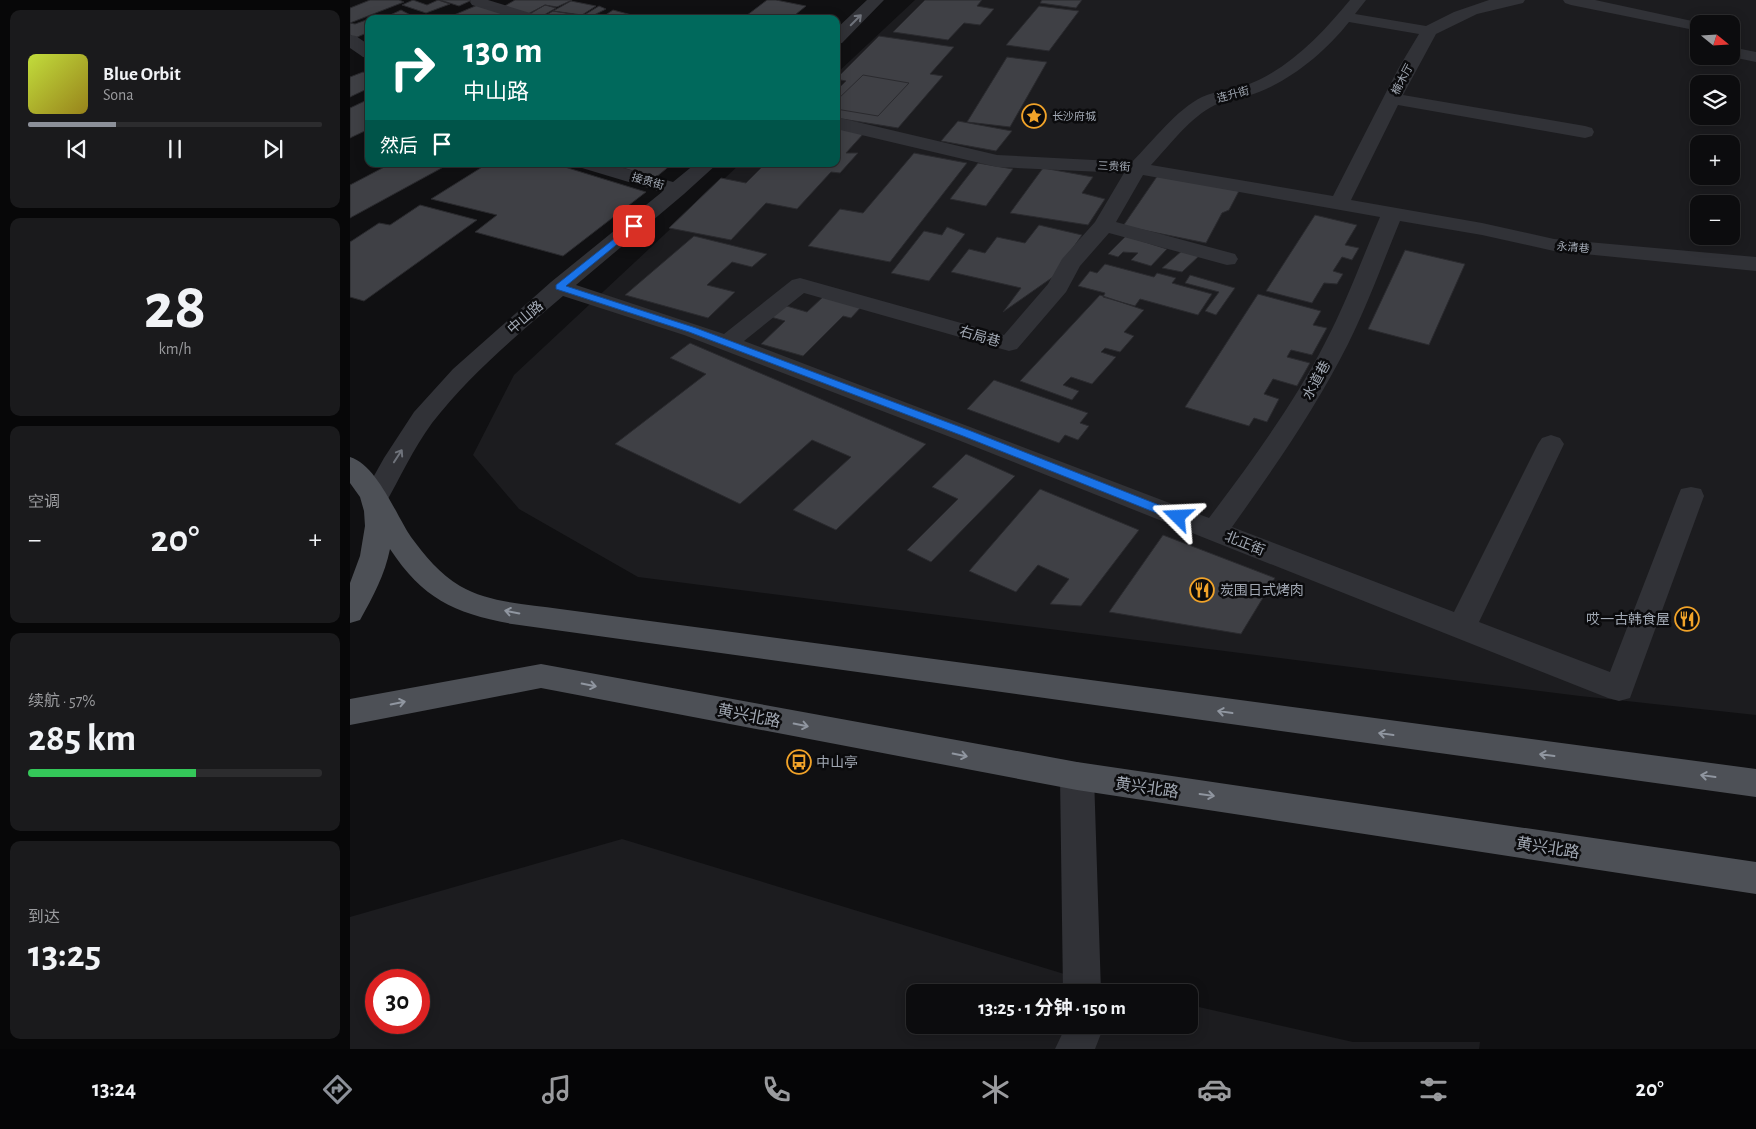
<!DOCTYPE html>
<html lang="zh">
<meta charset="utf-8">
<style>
body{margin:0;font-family:"Alegreya Sans","Noto Sans SC",sans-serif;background:#1a1a1c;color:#f1f3f6;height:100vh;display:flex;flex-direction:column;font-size:19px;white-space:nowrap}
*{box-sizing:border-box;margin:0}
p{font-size:16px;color:#9a9b9e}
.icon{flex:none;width:28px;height:28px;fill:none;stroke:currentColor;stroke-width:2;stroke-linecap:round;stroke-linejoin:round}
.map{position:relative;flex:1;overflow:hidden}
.drawer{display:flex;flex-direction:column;gap:10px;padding:10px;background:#070708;width:350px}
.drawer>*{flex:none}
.guide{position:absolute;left:15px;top:15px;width:475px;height:152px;border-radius:10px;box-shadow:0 2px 12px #0003,0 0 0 1px #2c2c2e;background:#00695c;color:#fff;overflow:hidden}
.needle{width:32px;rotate:108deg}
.buttons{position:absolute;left:1340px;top:15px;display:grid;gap:10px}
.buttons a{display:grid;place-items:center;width:50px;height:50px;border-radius:10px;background:#0c0c0e;box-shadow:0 2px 12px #0003,0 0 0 1px #2c2c2e;font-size:25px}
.speed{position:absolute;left:15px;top:969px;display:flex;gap:10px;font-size:25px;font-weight:700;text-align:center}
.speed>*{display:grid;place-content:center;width:65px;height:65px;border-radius:50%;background:#0c0c0e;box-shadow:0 2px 12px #0003,0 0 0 1px #2c2c2e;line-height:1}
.speed .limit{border:8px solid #d22;background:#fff;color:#111}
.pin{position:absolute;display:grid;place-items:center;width:42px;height:42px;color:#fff;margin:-21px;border-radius:10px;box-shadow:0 2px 8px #0006}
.me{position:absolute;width:55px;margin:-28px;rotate:291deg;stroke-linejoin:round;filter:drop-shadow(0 0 4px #0008)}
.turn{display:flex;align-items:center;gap:18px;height:105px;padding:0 15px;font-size:22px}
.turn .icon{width:65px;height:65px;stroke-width:2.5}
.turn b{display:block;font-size:35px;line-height:42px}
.then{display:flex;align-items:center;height:48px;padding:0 15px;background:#0003;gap:10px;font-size:19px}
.big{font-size:38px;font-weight:700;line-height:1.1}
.drawer .tile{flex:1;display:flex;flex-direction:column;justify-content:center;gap:8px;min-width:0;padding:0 18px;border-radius:10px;background:#1a1a1c}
.drawer .dial{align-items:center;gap:0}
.dial b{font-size:65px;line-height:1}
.song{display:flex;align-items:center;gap:15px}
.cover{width:60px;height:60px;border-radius:8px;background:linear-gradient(135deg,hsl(70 70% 55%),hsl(50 70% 35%))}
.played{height:5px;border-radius:2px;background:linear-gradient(90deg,#8c9099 30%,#2c2c2e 30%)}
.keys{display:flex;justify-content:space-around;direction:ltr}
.heat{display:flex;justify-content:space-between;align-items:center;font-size:28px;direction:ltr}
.charge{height:8px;border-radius:4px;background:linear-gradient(90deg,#34c759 57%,#2c2c2e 0)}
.trip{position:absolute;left:556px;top:984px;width:292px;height:50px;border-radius:10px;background:#0c0c0e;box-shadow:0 2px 12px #0003,0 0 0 1px #2c2c2e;font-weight:700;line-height:50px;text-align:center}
.tabs{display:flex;height:80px;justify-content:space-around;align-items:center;background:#050506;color:#9a9b9e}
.tabs .icon{width:35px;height:35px}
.tabs .active{color:#8c9099}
.tabs b{font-size:22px;color:#f1f3f6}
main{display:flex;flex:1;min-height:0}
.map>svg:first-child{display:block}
.built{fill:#1c1c1f;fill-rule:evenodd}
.building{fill:#3f4045;stroke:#2a2a2e}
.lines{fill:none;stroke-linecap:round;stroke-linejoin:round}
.minor{fill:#313237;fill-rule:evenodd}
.major{fill:#4d5056;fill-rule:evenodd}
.oneway{stroke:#6f737b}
.oneway2{stroke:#9096a0}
.route{fill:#1a73e8;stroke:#114b97}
.labels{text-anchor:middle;stroke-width:5;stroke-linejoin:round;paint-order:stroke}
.far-street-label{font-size:11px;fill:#a1a8b3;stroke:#0b0b0d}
.far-poi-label{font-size:11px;fill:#a1a8b3;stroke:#0b0b0d;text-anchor:start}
.street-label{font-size:14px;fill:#a1a8b3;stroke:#0b0b0d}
.poi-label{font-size:14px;fill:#a1a8b3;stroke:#0b0b0d;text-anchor:start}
.near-street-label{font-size:16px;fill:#a1a8b3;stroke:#0b0b0d}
</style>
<main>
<section class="drawer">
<div class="tile">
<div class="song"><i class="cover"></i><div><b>Blue Orbit</b><p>Sona</p></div></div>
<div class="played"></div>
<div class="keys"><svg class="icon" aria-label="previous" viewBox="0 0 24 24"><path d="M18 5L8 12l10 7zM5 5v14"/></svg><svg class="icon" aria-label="pause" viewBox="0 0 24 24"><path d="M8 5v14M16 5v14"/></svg><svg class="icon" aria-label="next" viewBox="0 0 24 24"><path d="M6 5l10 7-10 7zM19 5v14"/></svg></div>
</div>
<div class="tile dial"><b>28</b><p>km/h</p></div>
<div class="tile"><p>空调</p>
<div class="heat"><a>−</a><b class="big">20°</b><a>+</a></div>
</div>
<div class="tile"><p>续航 · 57%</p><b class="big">285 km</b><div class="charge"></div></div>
<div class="tile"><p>到达</p><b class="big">13:25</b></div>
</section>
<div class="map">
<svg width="1406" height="1049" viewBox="0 0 1406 1049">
<rect width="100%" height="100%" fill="#101012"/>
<!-- built -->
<path class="built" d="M565,0H1406V715L1230,696L288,577L169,509L123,455L164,375L390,164H486V74ZM1349,24H1381V56H1349ZM1349,84H1381V116H1349ZM1349,144H1381V176H1349ZM1349,204H1381V236H1349Z
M272,839L747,984L786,992H565V1025H840V1005L1003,1042H1130L1129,1049H0V917ZM26,980H69V1022H26Z"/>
<!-- building -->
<path class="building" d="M20,0H49L54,2L0,23V8Z
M63,0L77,5L88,0L100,4L76,13L52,5Z
M90,0H122L109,6Z
M165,0H222L207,7L195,5L176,15L153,7Z
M417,0H426L456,6L440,19H392Z
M575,0H632L627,6L644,9L630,25L614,23L598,40L543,32Z
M692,0H732L726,8L690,3Z
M221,1L246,6L232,15L203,11Z
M130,4L174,19H112L104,15Z
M195,5L206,8L189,18L178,15Z
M249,6L256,9L236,19L231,17Z
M689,6L729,11L699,51L656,45Z
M51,10L68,19H43L38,16Z
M263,10L293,18L248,19L243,17L249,14L254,16Z
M203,11L227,15L220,19H190Z
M19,19V32L5,38L0,35V23L5,24Z
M529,36L604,47L580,74L593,76L548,128L486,118V91L496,81L486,79Z
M657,57L697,62L660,127L617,122Z
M13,72L19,75V88L0,97V77Z
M513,75L559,83L528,116L486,109V101Z
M19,99V129L0,138V108Z
M608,121L662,131L646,151L591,141Z
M486,127L515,132L496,153H508L490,173L481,172L447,209L416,203L381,240L319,228L371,178L396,183L415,164H486Z
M564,153L617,163L540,262L458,246L490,209L513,213Z
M628,163L663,169L636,206L600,199Z
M40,164H99L0,218V185Z
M137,164H205L296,192L213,256L125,232L147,215L81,199Z
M270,164H322L305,178L267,166Z
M693,168L743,177L732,193L755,199L738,225L660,213Z
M808,175L889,191L879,210L872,213L856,243L773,226Z
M70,205L127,220L14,301L0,297V242L29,223L40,225Z
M965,215L1007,225L995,245L1009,248L1002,260L992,257L983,271L993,274L987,284L974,283L962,303L916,291Z
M689,225L732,235L703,277L653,312L671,288L601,272L619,249L635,253L647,237L675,243Z
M597,227L615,234L579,281L541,273L574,231L592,235Z
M344,236L417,254L402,267L382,262L357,285L385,292L358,318L275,295Z
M776,236L817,249L801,266L781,260L788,253L773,252L768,257L758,254Z
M833,250L849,256L832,272L812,268Z
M1055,250L1115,264L1079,345L1018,329Z
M755,264L804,277L807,273L826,278L822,283L862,294L848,315L790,299L785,306L753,297L755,293L728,286L740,271L747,273Z
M840,275L885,288L866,315L855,311L869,292L835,283Z
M908,294L971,311L963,325L977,328L962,355L941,350L937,357L960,363L947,386L923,379L914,394L929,399L917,422L904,418L899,426L835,407Z
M750,295L794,310L774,332L784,336L770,352L755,348L751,352L766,357L742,384L721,377L713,385L729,391L722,400L670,381Z
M474,296L512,306L501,318L493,316L453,356L411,344L435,321L410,314L423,302L457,312Z
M340,343L576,444L486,530L443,510L501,457L462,440L390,504L265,444L356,374L320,358Z
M644,380L738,413L730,423L739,426L728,440L715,435L709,443L617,409Z
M616,454L665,476L581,562L557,550L608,499L582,487Z
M690,489L789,530L731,606L700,604L719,579L688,565L666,592L619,571Z
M813,535L925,578L891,634L759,612Z"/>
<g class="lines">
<!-- minor -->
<path class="minor" d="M121,0H138L190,16L192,19H166L122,5L120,2Z
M517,0H534L492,43L486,44V29Z
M1000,0H1016L1005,14L1076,26L1104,12L1139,0H1175L1173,3L1127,14L1086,34L1053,95L1235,126L1242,128L1244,132L1242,136L1235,138L1048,105L1001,200L1132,223L1204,239L1406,257V271L1204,251L1132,235L1050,221C1033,262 1018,304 998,344C966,408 924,468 882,527L1104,612L1188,444L1192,438L1201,435L1210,438L1214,444L1129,622L1260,672L1328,496L1331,489L1341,487L1351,489L1354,496L1280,698L1269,701L1258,698L608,440L334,335L213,296C167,335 119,375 82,423C63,449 50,478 34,506L24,508L14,506L11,499L34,458L64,412L103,369L201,282L312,192L232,168L229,164H259L323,182L345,164H367L334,194L226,285L374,334L442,280L450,278L654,335L698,284L712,259L745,222L774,173L647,167L486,129V117L647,155L782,162C802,142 827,109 852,97C867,90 882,90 897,85C939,69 972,34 1000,0ZM999,22L1069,34L1048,69L983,196L801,165C820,145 840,117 865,105C879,98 895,98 909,92C944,78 976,51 999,22ZM793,175L1030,217C1012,259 996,303 975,343C943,405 901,462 859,518L394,341L454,293L659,351L667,349L716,292L730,266L759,233L877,265L885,264L888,259L885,254L766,222Z
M1213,0H1245L1356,24H1349V31L1221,5L1215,3Z
M0,35L6,36L19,45V58L13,57L0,48Z
M1381,47L1406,52V62L1377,56H1381Z
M727,762L739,766L744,776L751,992H713L710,776L715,766Z
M713,1025H751L752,1031L745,1049H705L714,1030Z"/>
<!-- major -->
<path class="major" d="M0,457C27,465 46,515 61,537C75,556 90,574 110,586C139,603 177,604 210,609L1406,769V797L162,624C104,613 73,599 40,549C35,574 23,597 10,620L0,623V583L10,556L15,526L14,511L10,497L0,483Z
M191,664L727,762L1406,862V894L727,790L191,688L0,725V699Z"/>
</g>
<!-- one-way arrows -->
<defs><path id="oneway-shaft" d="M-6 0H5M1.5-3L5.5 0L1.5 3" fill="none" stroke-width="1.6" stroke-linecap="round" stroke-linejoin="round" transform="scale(1.25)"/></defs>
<g class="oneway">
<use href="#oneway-shaft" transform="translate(506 20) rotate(-45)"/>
<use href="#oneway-shaft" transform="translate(48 456) rotate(-57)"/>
</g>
<g class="oneway2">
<use href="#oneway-shaft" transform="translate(162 612) rotate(-169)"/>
<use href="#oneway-shaft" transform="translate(239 685) rotate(11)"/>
<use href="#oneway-shaft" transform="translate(48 703) rotate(-11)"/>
<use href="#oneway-shaft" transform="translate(875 712) rotate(-172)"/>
<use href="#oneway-shaft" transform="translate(451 725) rotate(11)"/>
<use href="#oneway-shaft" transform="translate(1036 734) rotate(-172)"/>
<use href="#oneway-shaft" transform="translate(610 755) rotate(11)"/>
<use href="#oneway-shaft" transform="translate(1197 755) rotate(-173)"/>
<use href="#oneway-shaft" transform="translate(1358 776) rotate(-172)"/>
<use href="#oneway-shaft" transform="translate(857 795) rotate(8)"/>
</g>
<!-- route -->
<path class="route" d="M284,223L287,224V228L216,286L346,328L621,431L832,514L834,517L832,520H824L613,436L339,332L206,289V285Z"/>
<!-- icons -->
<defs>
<g id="sight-ring" transform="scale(1.25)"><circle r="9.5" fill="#0b0b0d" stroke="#f1a329" stroke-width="1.5"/><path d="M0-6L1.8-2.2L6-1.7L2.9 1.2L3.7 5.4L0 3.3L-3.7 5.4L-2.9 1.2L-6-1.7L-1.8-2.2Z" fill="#f1a329"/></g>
<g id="restaurant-ring" transform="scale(1.25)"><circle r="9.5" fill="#0b0b0d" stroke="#f1a329" stroke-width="1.5"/><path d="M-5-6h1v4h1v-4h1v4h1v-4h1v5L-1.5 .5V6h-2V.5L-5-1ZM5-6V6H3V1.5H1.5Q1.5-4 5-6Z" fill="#f1a329"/></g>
<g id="bus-ring" transform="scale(1.25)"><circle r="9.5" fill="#0b0b0d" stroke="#f1a329" stroke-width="1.5"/><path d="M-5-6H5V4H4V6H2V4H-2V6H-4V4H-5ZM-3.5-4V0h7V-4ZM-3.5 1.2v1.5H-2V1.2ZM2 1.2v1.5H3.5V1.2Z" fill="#f1a329"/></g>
</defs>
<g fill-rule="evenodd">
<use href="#sight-ring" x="684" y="116"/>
<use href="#restaurant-ring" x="852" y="590"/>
<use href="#restaurant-ring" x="1337" y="619"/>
<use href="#bus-ring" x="449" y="762"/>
</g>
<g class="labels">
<!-- far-street labels -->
<g class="far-street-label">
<text transform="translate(1052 79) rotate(-62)" y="4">楠木厅</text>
<text transform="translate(883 94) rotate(-15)" y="4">连升街</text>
<text transform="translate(764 166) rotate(3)" y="4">三贵街</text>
<text transform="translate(298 181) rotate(16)" y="4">接贵街</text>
<text transform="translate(1223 247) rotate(5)" y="4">永清巷</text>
</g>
<!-- far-poi labels -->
<g class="far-poi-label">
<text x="702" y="120">长沙府城</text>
</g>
<!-- street labels -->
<g class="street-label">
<text transform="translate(175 317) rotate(-41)" y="5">中山路</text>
<text transform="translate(630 336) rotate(16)" y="5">右局巷</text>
<text transform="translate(966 380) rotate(-61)" y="5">水道巷</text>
<text transform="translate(895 543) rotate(22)" y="5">北正街</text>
</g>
<!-- poi labels -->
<g class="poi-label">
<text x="870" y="595">炭围日式烤肉</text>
<text x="1320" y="624" text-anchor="end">哎一古韩食屋</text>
<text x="466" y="767">中山亭</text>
</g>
<!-- near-street labels -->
<g class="near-street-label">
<text transform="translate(399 715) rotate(11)" y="6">黄兴北路</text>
<text transform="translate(797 787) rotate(8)" y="6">黄兴北路</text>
<text transform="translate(1198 847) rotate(9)" y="6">黄兴北路</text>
</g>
</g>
</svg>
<div class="buttons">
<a><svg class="needle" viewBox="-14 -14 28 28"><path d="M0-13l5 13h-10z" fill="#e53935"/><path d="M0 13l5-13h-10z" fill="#9a9b9e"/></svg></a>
<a><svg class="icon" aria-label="layers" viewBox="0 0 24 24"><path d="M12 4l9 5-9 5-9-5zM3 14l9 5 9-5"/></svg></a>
<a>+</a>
<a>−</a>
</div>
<div class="speed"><div class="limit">30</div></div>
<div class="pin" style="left:284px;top:226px;background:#d93025"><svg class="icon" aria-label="arrive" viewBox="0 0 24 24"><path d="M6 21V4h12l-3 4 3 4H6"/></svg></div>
<svg class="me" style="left:828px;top:517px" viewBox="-20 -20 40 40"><path d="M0-17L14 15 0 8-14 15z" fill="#1a73e8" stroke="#fff" stroke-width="4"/></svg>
<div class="trip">13:25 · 1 分钟 · 150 m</div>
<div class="guide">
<div class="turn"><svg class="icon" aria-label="right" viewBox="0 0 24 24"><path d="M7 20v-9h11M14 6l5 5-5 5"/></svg><div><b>130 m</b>中山路</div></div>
<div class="then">然后<svg class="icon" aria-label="arrive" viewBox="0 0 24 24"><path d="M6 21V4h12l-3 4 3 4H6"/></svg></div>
</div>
</div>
</main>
<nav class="tabs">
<b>13:24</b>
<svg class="icon active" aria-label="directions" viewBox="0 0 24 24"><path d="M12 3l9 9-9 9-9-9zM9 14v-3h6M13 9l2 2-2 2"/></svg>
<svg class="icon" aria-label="music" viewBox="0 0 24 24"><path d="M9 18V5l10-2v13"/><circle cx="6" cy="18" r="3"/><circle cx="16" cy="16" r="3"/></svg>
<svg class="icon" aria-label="phone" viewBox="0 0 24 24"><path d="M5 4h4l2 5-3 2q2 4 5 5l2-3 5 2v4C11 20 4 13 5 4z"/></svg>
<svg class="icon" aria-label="climate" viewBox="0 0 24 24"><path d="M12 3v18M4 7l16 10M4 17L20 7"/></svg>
<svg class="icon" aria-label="car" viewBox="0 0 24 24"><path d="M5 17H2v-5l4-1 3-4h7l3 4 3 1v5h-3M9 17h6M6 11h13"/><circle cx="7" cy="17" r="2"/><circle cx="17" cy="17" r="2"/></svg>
<svg class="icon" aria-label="filters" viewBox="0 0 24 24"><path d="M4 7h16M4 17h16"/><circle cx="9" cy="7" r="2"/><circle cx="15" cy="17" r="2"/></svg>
<b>20°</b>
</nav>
